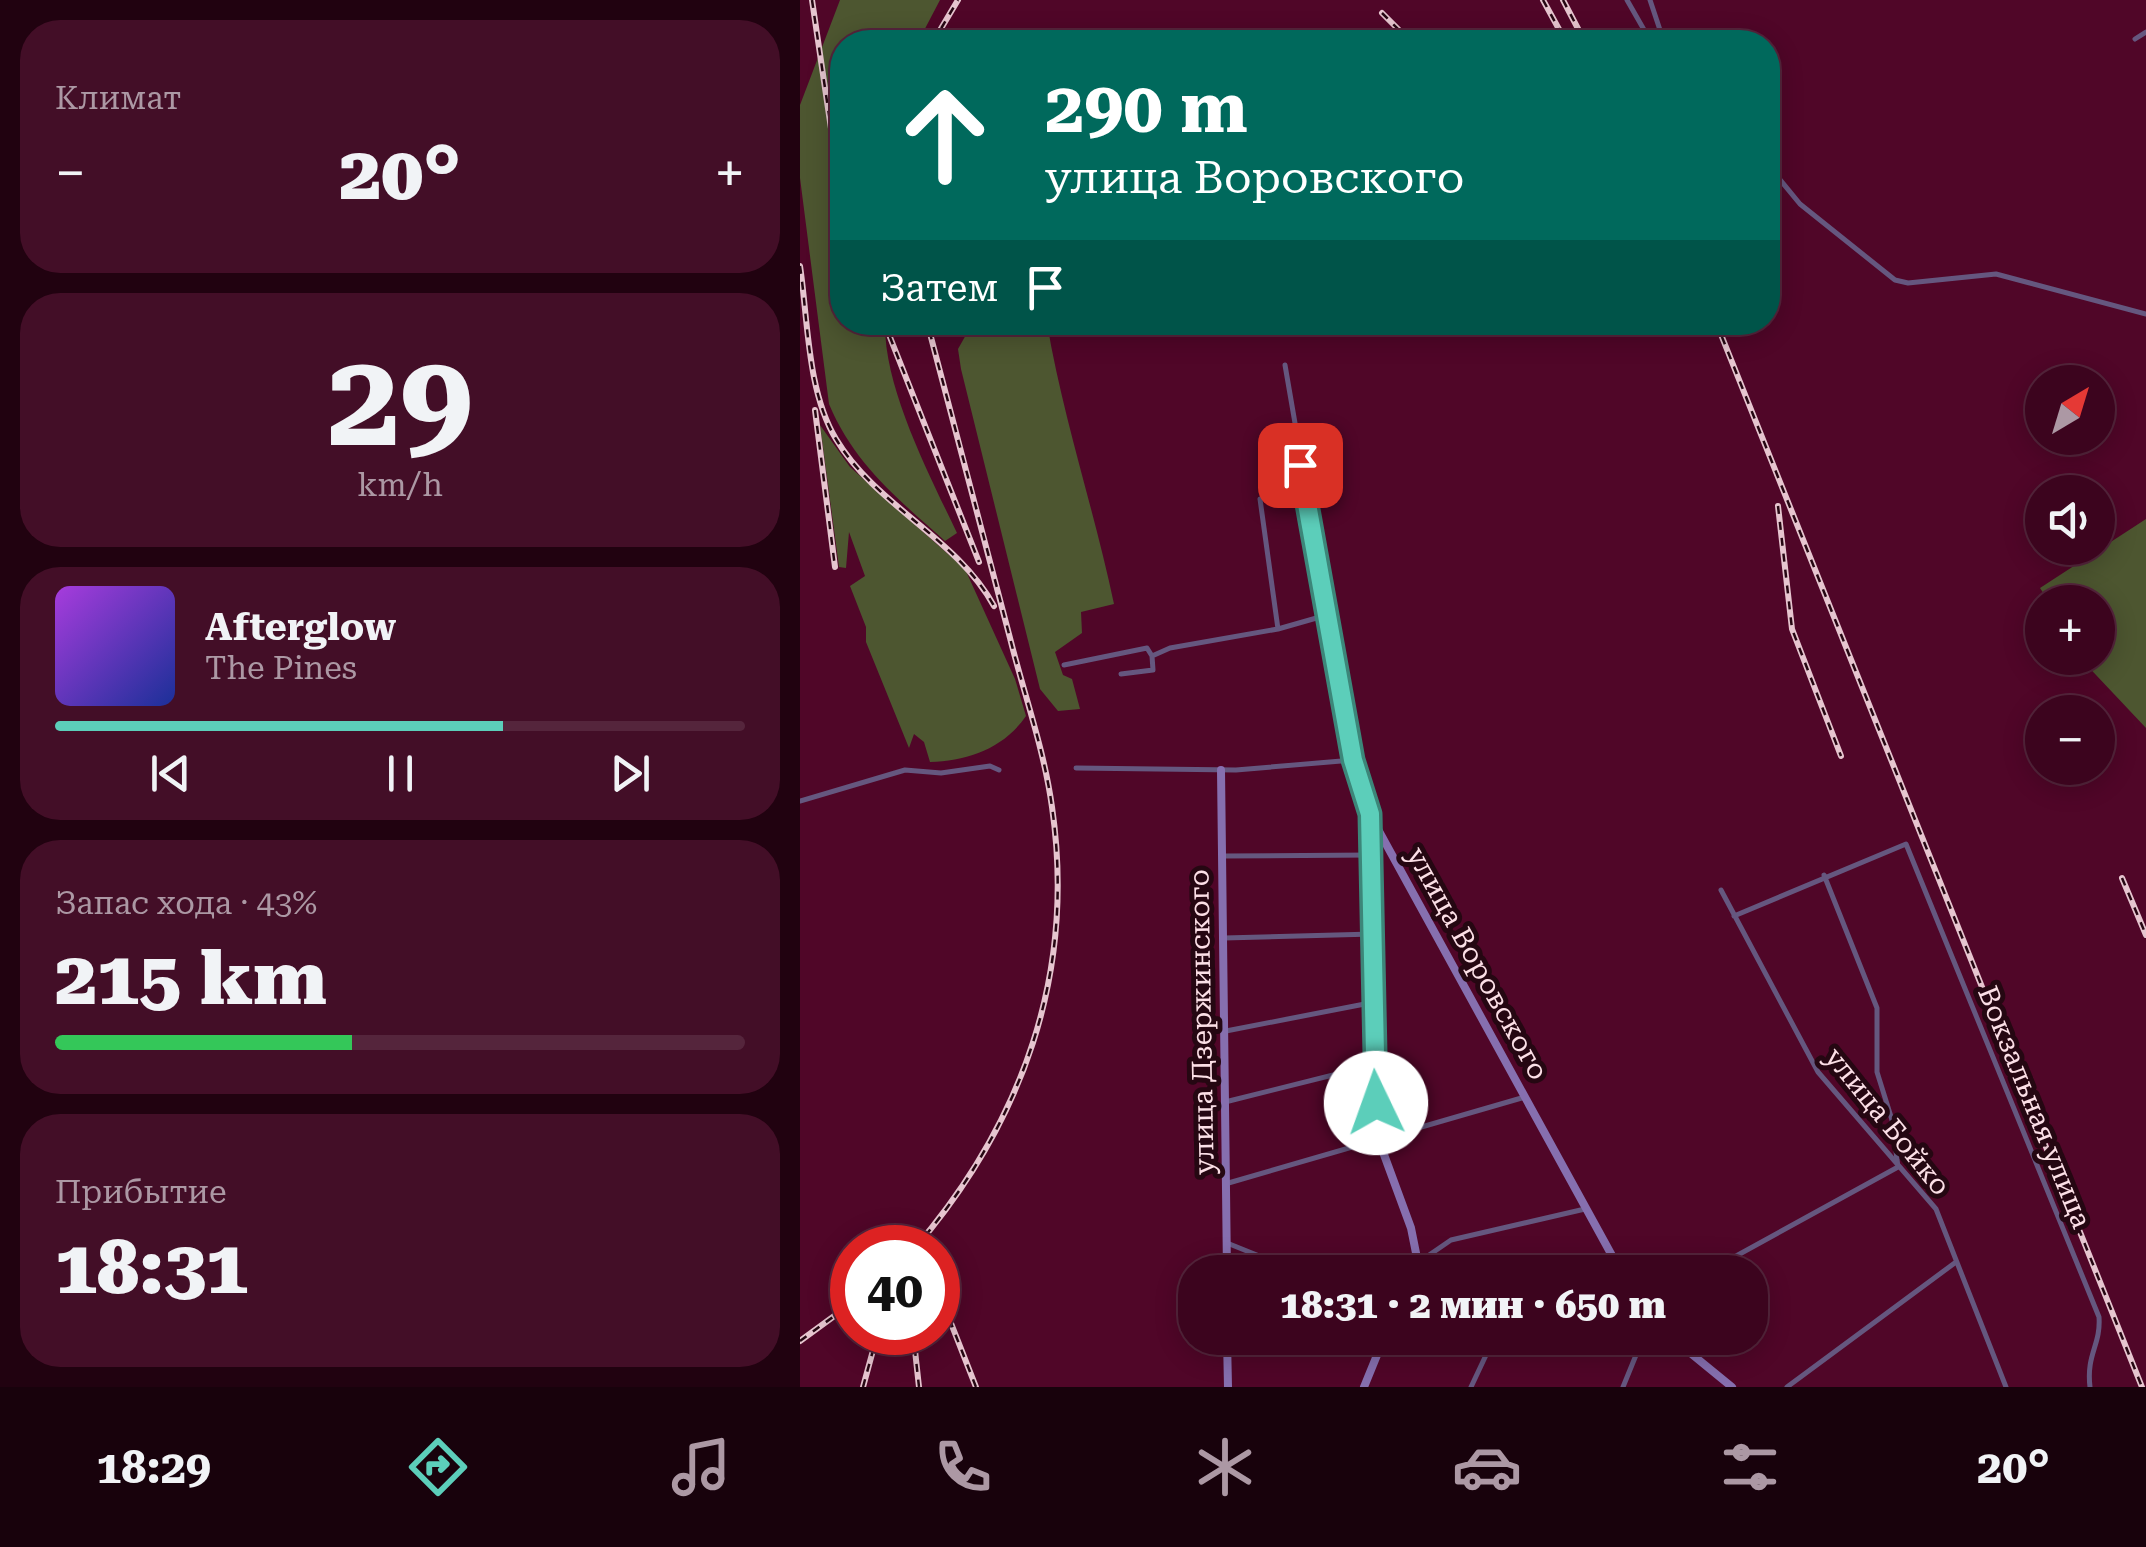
<!DOCTYPE html>
<html lang="ru">
<meta charset="utf-8">
<style>
body{margin:0;font-family:"Roboto Serif",serif;background:#430e27;color:#f1f3f6;height:100vh;display:flex;flex-direction:column;font-size:38px;white-space:nowrap}
*{box-sizing:border-box;margin:0}
p{font-size:32px;color:#ac98a4}
.icon{flex:none;width:55px;height:55px;fill:none;stroke:currentColor;stroke-width:2;stroke-linecap:round;stroke-linejoin:round}
.map{position:relative;flex:1;overflow:hidden}
.sheet{display:flex;flex-direction:column;gap:20px;padding:20px;background:#210210;width:800px}
.sheet>*{flex:none}
.hud{position:absolute;left:30px;top:30px;width:950px;height:305px;border-radius:40px;box-shadow:0 5px 25px #0003,0 0 0 2px #55253c;background:#00695c;color:#fff;overflow:hidden}
.needle{width:65px;rotate:38deg}
.controls{position:absolute;left:1225px;top:365px;display:grid;gap:20px}
.controls a{display:grid;place-items:center;width:90px;height:90px;border-radius:50%;background:#3c041e;box-shadow:0 5px 25px #0003,0 0 0 2px #55253c;font-size:50px}
.speed{position:absolute;left:30px;top:1225px;display:flex;gap:20px;font-size:50px;font-weight:700;text-align:center}
.speed>*{display:grid;place-content:center;width:130px;height:130px;border-radius:50%;background:#3c041e;box-shadow:0 5px 25px #0003,0 0 0 2px #55253c;line-height:1}
.speed .limit{border:15px solid #d22;background:#fff;color:#111}
.pin{position:absolute;display:grid;place-items:center;width:85px;height:85px;color:#fff;margin:-42px;border-radius:20px;box-shadow:0 5px 15px #0006}
.me{position:absolute;width:110px;margin:-55px;rotate:357deg;stroke-linejoin:round;filter:drop-shadow(0 0 8px #0008)}
.turn{display:flex;align-items:center;gap:35px;height:210px;padding:0 50px;font-size:45px}
.turn .icon{width:130px;height:130px;stroke-width:2.5}
.turn b{display:block;font-size:70px;line-height:85px}
.then{display:flex;align-items:center;height:95px;padding:0 50px;background:#0003;gap:20px;font-size:38px}
.big{font-size:75px;font-weight:800;line-height:1.1}
.sheet .tile{flex:1;display:flex;flex-direction:column;justify-content:center;gap:15px;min-width:0;padding:0 35px;border-radius:40px;background:#430e27}
.sheet .dial{align-items:center;gap:0}
.dial b{font-size:130px;line-height:1}
.song{display:flex;align-items:center;gap:30px}
.cover{width:120px;height:120px;border-radius:15px;background:linear-gradient(135deg,hsl(280 70% 55%),hsl(230 70% 35%))}
.played{height:10px;border-radius:5px;background:linear-gradient(90deg,#5cceba 65%,#55253c 65%)}
.keys{display:flex;justify-content:space-around;direction:ltr}
.heat{display:flex;justify-content:space-between;align-items:center;font-size:55px;direction:ltr}
.charge{height:15px;border-radius:8px;background:linear-gradient(90deg,#34c759 43%,#55253c 0)}
.trip{position:absolute;left:378px;top:1255px;width:590px;height:100px;border-radius:40px;background:#3c041e;box-shadow:0 5px 25px #0003,0 0 0 2px #55253c;font-weight:800;line-height:100px;text-align:center}
.menu{display:flex;height:160px;justify-content:space-around;align-items:center;background:#18020c;color:#ac98a4}
.menu .icon{width:70px;height:70px}
.menu .on{color:#5cceba}
.menu b{font-size:45px;color:#f1f3f6}
main{display:flex;flex:1;min-height:0}
.map>svg:first-child{display:block}
.green{fill:#4d5630}
.lines{fill:none;stroke-linecap:round;stroke-linejoin:round}
.street{stroke:#65577f;stroke-width:5}
.secondary{stroke:#866faf;stroke-width:8}
.rail-casing{stroke:#e6c5cf;stroke-width:6}
.rail{stroke:#250712;stroke-width:2.5;stroke-dasharray:8;stroke-linecap:butt}
.route-casing{stroke:#3c8679;stroke-width:25}
.route{stroke:#5cceba;stroke-width:18}
.labels{text-anchor:middle;stroke-width:10;stroke-linejoin:round;paint-order:stroke}
.street-label{font-size:28px;fill:#fbdfe6;stroke:#250712}
</style>
<main>
<section class="sheet">
<div class="tile"><p>Климат</p>
<div class="heat"><a>−</a><b class="big">20°</b><a>+</a></div>
</div>
<div class="tile dial"><b>29</b><p>km/h</p></div>
<div class="tile">
<div class="song"><i class="cover"></i><div><b>Afterglow</b><p>The Pines</p></div></div>
<div class="played"></div>
<div class="keys"><svg class="icon" aria-label="previous" viewBox="0 0 24 24"><path d="M18 5L8 12l10 7zM5 5v14"/></svg><svg class="icon" aria-label="pause" viewBox="0 0 24 24"><path d="M8 5v14M16 5v14"/></svg><svg class="icon" aria-label="next" viewBox="0 0 24 24"><path d="M6 5l10 7-10 7zM19 5v14"/></svg></div>
</div>
<div class="tile"><p>Запас хода · 43%</p><b class="big">215 km</b><div class="charge"></div></div>
<div class="tile"><p>Прибытие</p><b class="big">18:31</b></div>
</section>
<div class="map">
<svg width="1346" height="1387" viewBox="0 0 1346 1387">
<rect width="100%" height="100%" fill="#500628"/>
<!-- green -->
<path class="green" d="M40,0H140L118,42H42V322L85,323C84,388 129,474 157,533L145,541C98,499 54,464 29,404L0,178V105Z
M165,323H247C263,418 294,509 314,604L281,612L282,633L255,652L263,675L272,679L280,709L258,711L240,689L161,369L158,349L167,333Z
M20,425L50,467L165,569L215,679L226,716C204,748 168,761 130,762L124,742L114,734L109,748L66,642V627L50,586L65,576L49,532L46,568L39,567Z
M1346,519V728L1280,658H1298V602H1249L1240,588Z"/>
<g class="lines">
<!-- street -->
<path class="street" d="M827,0L851,42
M850,0L864,42
M1335,39L1346,32
M968,165L1000,204L1095,280L1108,283L1196,274L1346,314
M485,365L553,760L569,813
M478,629L460,499L505,493
M264,665L347,648L352,656L370,648L478,629L527,615
M321,674L353,670L352,656
M276,768L436,770L553,760
M0,801L105,770L141,773L190,766L199,770
M423,856L570,855
M921,890L1018,1072L1136,1209L1206,1387
M934,916L1106,844L1299,1317C1301,1345 1286,1354 1290,1387
M424,938L573,934
M426,1031L575,1002
M425,1102L573,1065
M425,1184L725,1097
M427,1243L499,1272
M619,1262L651,1240L785,1209
M907,1272L1098,1167L1092,1120L1077,1072V1008L1024,875
M659,1338L686,1353
M671,1387L687,1353L730,1338
M823,1387L843,1338
M987,1387L1156,1262"/>
<!-- secondary -->
<path class="secondary" d="M421,770L427,1272
M569,813L821,1272
M569,818L579,1141L611,1228L618,1263L615,1272
M427,1338L428,1387
M872,1338L932,1387
M564,1387L584,1338"/>
<!-- rail casing -->
<g class="rail-casing">
<path id="rail" d="M12,0L42,203
M743,0L766,42
M763,0L785,42
M582,13L611,42
M133,42L158,0
M0,266C8,319 7,391 36,439C76,506 156,537 194,606
M84,322L179,562
M916,322L1342,1387
M15,410L35,567
M978,506L992,629L1041,756
M1322,878L1346,935
M115,1248C223,1122 276,973 252,807C244,749 224,694 210,638C183,533 155,428 127,322
M138,1290L176,1387
M113,1332L119,1387
M0,1341L52,1303
M63,1387L78,1332"/>
</g>
<!-- rail -->
<use href="#rail" class="rail"/>
</g>
<g class="lines">
<!-- route casing -->
<g class="route-casing">
<path id="route" d="M500,465L553,760L570,814L576,1103"/>
</g>
<!-- route -->
<use href="#route" class="route"/>
</g>
<g class="labels">
<!-- street labels -->
<g class="street-label">
<text transform="translate(678 963) rotate(61)" y="10">улица Воровского</text>
<text transform="translate(401 1022) rotate(-91)" y="10">улица Дзержинского</text>
<text transform="translate(1235 1107) rotate(68)" y="10">Вокзальная улица</text>
<text transform="translate(1088 1121) rotate(51)" y="10">улица Бойко</text>
</g>
</g>
</svg>
<div class="controls">
<a><svg class="needle" viewBox="-14 -14 28 28"><path d="M0-13l5 13h-10z" fill="#e53935"/><path d="M0 13l5-13h-10z" fill="#ac98a4"/></svg></a>
<a><svg class="icon" aria-label="sound" viewBox="0 0 24 24"><path d="M4 9h4l5-4v14l-5-4H4zM17 9q2 3 0 6"/></svg></a>
<a>+</a>
<a>−</a>
</div>
<div class="speed"><div class="limit">40</div></div>
<div class="pin" style="left:500px;top:465px;background:#d93025"><svg class="icon" aria-label="arrive" viewBox="0 0 24 24"><path d="M6 21V4h12l-3 4 3 4H6"/></svg></div>
<svg class="me" style="left:576px;top:1103px" viewBox="-20 -20 40 40"><circle r="19" fill="#fff"/><path d="M0-13L10 11 0 6-10 11z" fill="#5cceba"/></svg>
<div class="trip">18:31 · 2 мин · 650 m</div>
<div class="hud">
<div class="turn"><svg class="icon" aria-label="ahead" viewBox="0 0 24 24"><path d="M12 20V5M6 11l6-6 6 6"/></svg><div><b>290 m</b>улица Воровского</div></div>
<div class="then">Затем<svg class="icon" aria-label="arrive" viewBox="0 0 24 24"><path d="M6 21V4h12l-3 4 3 4H6"/></svg></div>
</div>
</div>
</main>
<nav class="menu">
<b>18:29</b>
<svg class="icon on" aria-label="directions" viewBox="0 0 24 24"><path d="M12 3l9 9-9 9-9-9zM9 14v-3h6M13 9l2 2-2 2"/></svg>
<svg class="icon" aria-label="music" viewBox="0 0 24 24"><path d="M9 18V5l10-2v13"/><circle cx="6" cy="18" r="3"/><circle cx="16" cy="16" r="3"/></svg>
<svg class="icon" aria-label="phone" viewBox="0 0 24 24"><path d="M5 4h4l2 5-3 2q2 4 5 5l2-3 5 2v4C11 20 4 13 5 4z"/></svg>
<svg class="icon" aria-label="climate" viewBox="0 0 24 24"><path d="M12 3v18M4 7l16 10M4 17L20 7"/></svg>
<svg class="icon" aria-label="car" viewBox="0 0 24 24"><path d="M5 17H2v-5l4-1 3-4h7l3 4 3 1v5h-3M9 17h6M6 11h13"/><circle cx="7" cy="17" r="2"/><circle cx="17" cy="17" r="2"/></svg>
<svg class="icon" aria-label="filters" viewBox="0 0 24 24"><path d="M4 7h16M4 17h16"/><circle cx="9" cy="7" r="2"/><circle cx="15" cy="17" r="2"/></svg>
<b>20°</b>
</nav>
